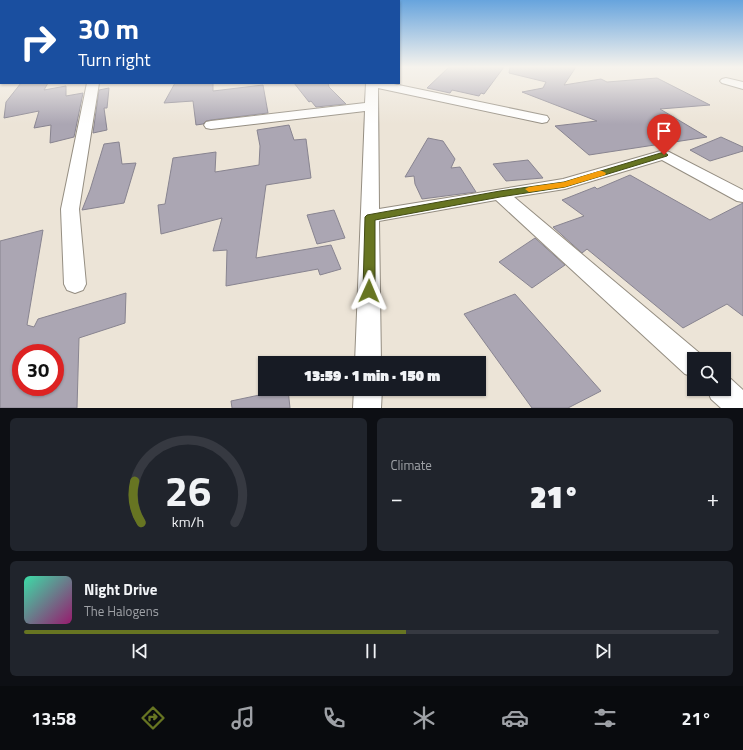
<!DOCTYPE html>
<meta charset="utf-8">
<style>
body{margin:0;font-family:"Titillium Web",sans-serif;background:#20242c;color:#f1f3f6;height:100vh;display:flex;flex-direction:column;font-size:15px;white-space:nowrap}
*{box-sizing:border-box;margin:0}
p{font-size:13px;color:#9ea1a6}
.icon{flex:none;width:22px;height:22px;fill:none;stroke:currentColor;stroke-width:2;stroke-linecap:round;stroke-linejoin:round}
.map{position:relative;height:408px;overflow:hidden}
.sheet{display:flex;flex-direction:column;gap:10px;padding:10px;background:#0d0f14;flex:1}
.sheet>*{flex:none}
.top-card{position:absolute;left:0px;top:0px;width:400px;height:84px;box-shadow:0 1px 3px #0004;background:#1a4fa0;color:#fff;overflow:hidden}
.buttons{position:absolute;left:687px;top:352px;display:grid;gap:8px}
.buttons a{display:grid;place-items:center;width:44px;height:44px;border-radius:0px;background:#171b24;box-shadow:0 1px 3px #0004;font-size:20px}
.speed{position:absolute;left:12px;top:344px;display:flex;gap:8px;font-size:20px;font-weight:700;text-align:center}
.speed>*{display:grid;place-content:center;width:52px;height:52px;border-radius:50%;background:#171b24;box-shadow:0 1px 3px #0004;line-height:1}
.speed .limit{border:6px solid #d22;background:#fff;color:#111}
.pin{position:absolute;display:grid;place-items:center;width:34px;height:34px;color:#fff;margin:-41px -17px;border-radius:50% 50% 50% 0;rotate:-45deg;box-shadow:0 0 4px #0007}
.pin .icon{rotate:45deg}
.me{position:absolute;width:44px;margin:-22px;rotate:1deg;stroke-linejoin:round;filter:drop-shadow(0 0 3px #0008)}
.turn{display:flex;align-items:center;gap:14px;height:84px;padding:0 12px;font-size:18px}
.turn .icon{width:52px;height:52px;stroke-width:2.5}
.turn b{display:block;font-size:28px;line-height:34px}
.big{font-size:30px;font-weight:800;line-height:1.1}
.sheet .tile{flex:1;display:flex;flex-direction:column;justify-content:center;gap:6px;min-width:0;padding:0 14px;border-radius:6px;background:#20242c}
.sheet .dial{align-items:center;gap:0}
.dial svg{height:104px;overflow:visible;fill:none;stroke:#363941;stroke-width:7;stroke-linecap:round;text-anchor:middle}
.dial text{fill:#f1f3f6;stroke:none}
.song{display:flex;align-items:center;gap:12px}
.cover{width:48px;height:48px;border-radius:6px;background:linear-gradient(135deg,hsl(160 70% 55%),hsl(320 70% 35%))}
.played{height:4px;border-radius:2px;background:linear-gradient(90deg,#677522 55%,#363941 55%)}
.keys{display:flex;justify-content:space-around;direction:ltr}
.heat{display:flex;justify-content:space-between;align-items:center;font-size:22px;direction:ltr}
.sheet .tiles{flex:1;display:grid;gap:10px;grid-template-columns:1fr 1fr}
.tile:last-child{grid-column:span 2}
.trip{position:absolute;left:258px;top:356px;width:228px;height:40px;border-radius:0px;background:#171b24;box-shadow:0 1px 3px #0004;font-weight:800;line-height:40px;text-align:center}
.menu{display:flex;height:64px;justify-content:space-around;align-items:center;background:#090b0e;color:#9ea1a6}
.menu .icon{width:28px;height:28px}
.menu .on{color:#677522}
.menu b{font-size:18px;color:#f1f3f6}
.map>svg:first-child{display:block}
.building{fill:#aba6b3;stroke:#888490;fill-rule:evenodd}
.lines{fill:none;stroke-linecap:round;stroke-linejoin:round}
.street-casing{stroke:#958e82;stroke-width:2}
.street{fill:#fff;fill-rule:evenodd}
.route{fill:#677522;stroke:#434c16}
.slow{fill:#f59e0b}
</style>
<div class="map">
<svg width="743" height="408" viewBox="0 0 743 408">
<rect width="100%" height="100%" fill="#ece4d7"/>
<!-- building -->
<path class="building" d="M449,67H504L484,94L481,93L479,96L452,90L450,93L427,88Z
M510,67H576L564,85L601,79L607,82L657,78L710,105L660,109L707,137L589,155L555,126L597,121L522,92L543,88L546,82L509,73Z
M21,83H48L44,90L66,86V96L83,93L74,137L50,143L51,125L34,128L39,111L4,118L6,102Z
M175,83H213V91L263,85L268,113L211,120L206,121L203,124L196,125L193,101L164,103Z
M294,83H328L329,87L346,104L316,107L311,101L309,102Z
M109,88L107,108H104L107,130L93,133L99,90Z
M289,125L294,140L306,139L311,178L266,185L256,258L331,245L341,269L320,275L318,269L226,286L227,250L213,251L222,218L161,234L158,205L165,204L173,158L216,152L215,172L259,165L260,146L257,130Z
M721,137L743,147V151L710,161L690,150Z
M428,138L443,141L455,159L451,168L460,167L476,192L422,199L415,184L414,176L405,177Z
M119,142L122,164L136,163L124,203L82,210L90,190L104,144Z
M528,160L543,178L506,181L493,164Z
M630,175L710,220L743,203V316L727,304L683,328L587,249L582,253L553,227L584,216L562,200L595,187L597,189Z
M334,210L345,238L317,244L307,215Z
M43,230L27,325L34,327L38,319L126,293L125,323L79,338L77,408H0V241ZM21,353H55V387H21Z
M535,238L565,265L532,288L499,262Z
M515,294L601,391L568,408H532L464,314Z
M288,389L290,408H232L231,401Z"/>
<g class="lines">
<!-- street casing -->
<g class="street-casing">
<path id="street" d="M726,78L743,82V89L722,83L720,81L722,79Z
M87,83H99L79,209L86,284L83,290L75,293L67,290L64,284L61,209Z
M366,83H389L542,115L547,116L549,119L547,122L542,123L378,88L379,209L563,179L664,150L669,152L743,190V202L737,201L662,160L565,189L514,197L703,356L705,359H694V377L685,374L496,200L379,221L381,363H355L365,111L211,129L206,128L204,125L206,122L211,121L365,103Z
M724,377L731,379L743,390V408H721L711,399L707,389H724Z
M354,389H382L381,408H353Z"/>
</g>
<!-- street -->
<use href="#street" class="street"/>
</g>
<!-- sky -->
<linearGradient id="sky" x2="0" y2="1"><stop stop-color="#67a4dd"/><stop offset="0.54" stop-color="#f6f3ed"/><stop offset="1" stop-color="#f6f3ed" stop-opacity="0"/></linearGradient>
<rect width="743" height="124" fill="url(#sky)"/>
<!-- route -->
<path class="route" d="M664,152L668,155L667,156L565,187L500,197L375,220V291L373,294L369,295L365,294L363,291L365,217L367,215L500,191L564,182Z"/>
<!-- slow -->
<path class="slow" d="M599,171H602L606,173L605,175L565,187L529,192L525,189L529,187L564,182Z"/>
</svg>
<div class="buttons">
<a><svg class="icon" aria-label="search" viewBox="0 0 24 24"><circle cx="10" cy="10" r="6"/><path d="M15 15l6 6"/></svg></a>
</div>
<div class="speed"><div class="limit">30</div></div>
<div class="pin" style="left:664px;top:155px;background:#d93025"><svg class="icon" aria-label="arrive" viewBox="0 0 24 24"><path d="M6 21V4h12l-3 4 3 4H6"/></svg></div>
<svg class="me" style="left:369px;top:291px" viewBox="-20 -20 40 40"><path d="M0-17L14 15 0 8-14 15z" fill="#677522" stroke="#fff" stroke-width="4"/></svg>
<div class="trip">13:59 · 1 min · 150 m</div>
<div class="top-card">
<div class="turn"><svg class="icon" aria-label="right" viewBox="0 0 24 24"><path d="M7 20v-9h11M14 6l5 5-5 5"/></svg><div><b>30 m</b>Turn right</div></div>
</div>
</div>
<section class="sheet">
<div class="tiles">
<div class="tile dial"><svg viewBox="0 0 100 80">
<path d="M14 69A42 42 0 1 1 86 69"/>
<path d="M14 69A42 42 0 0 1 9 37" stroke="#677522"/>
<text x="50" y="56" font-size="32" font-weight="700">26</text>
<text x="50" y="72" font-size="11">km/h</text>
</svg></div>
<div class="tile"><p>Climate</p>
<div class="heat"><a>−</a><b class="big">21°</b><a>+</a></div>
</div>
<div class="tile">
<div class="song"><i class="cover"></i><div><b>Night Drive</b><p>The Halogens</p></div></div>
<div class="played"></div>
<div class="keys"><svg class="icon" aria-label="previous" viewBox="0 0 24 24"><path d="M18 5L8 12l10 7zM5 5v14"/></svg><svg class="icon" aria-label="pause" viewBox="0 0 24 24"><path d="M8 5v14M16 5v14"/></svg><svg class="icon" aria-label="next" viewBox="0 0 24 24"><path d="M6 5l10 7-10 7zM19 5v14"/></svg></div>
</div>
</div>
</section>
<nav class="menu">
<b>13:58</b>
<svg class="icon on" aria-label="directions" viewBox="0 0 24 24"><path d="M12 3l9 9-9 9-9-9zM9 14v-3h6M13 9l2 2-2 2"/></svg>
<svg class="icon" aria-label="music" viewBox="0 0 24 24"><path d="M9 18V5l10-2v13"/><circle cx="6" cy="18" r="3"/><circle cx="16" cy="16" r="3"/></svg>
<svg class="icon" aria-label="phone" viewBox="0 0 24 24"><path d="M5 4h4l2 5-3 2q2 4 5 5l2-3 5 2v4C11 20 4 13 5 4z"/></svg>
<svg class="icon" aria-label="climate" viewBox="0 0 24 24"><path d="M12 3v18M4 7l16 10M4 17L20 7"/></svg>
<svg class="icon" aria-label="car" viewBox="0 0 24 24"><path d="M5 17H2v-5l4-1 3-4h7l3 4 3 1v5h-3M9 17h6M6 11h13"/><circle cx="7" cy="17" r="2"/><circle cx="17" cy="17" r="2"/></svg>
<svg class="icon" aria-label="filters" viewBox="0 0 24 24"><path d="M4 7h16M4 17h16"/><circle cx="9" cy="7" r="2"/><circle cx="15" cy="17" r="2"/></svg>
<b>21°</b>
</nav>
